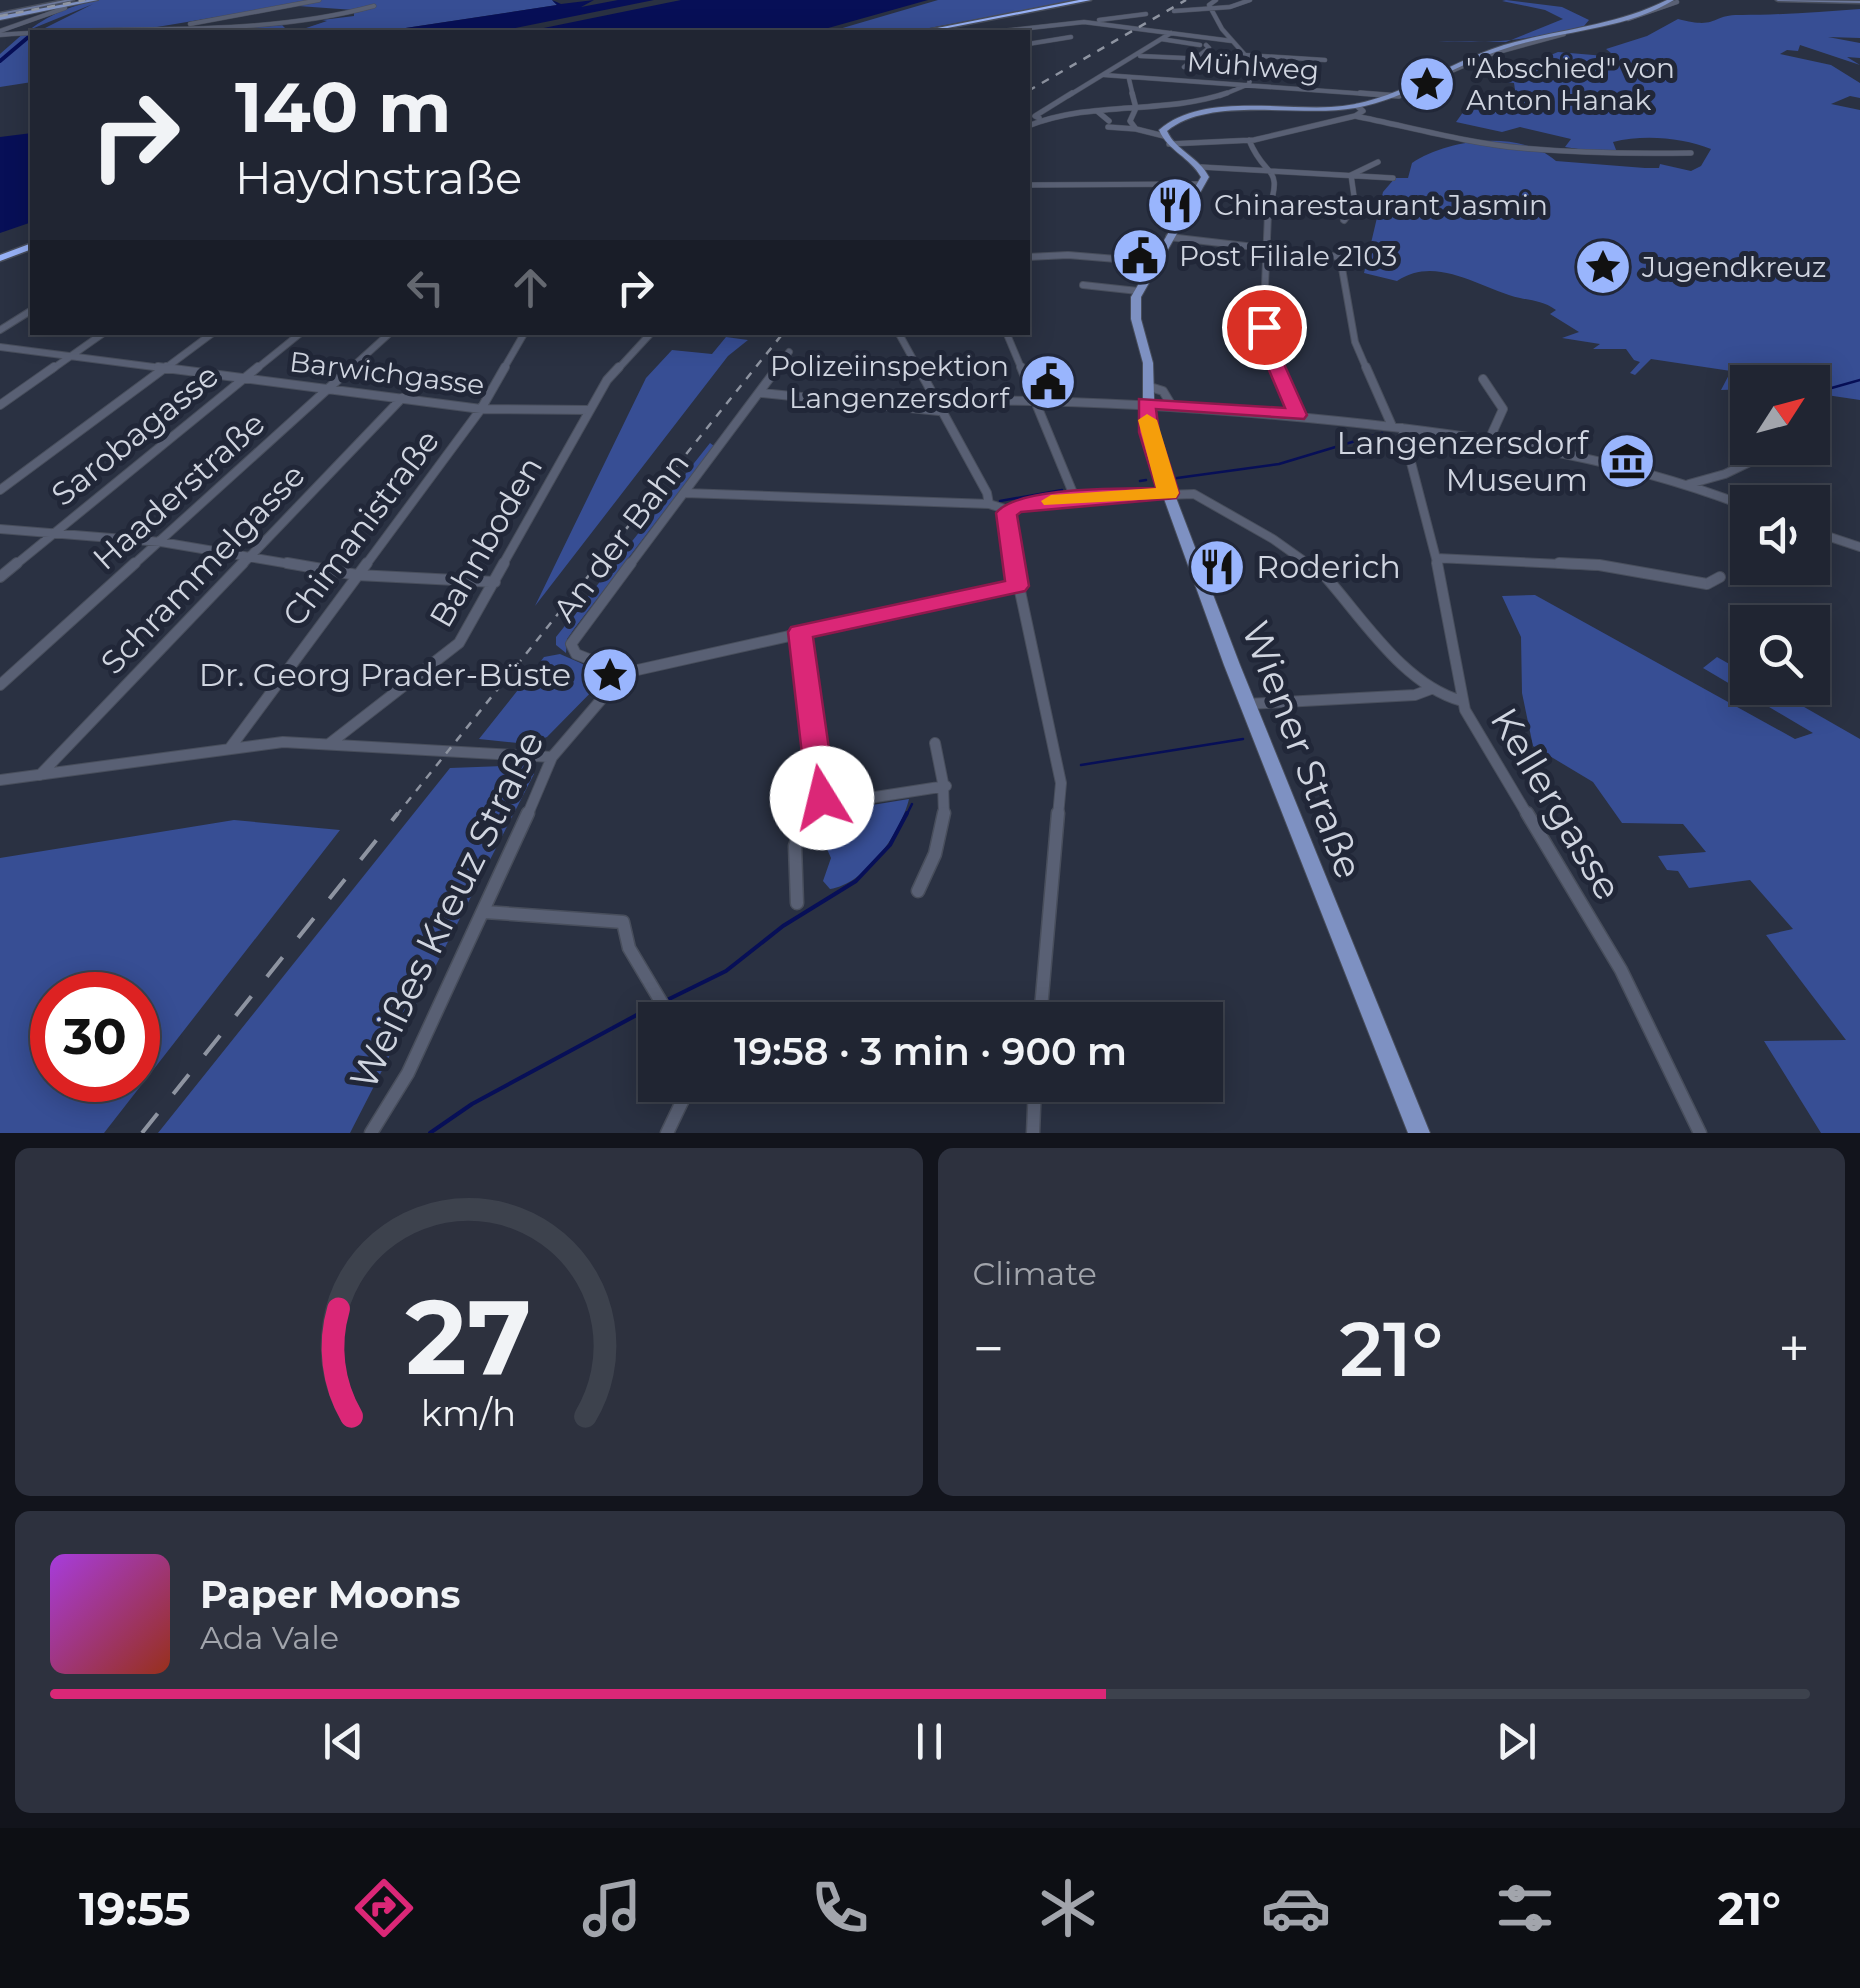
<!DOCTYPE html>
<meta charset="utf-8">
<style>
body{margin:0;font-family:Montserrat,sans-serif;background:#2d313e;color:#f1f3f6;height:100vh;display:flex;flex-direction:column;font-size:38px;white-space:nowrap}
*{box-sizing:border-box;margin:0}
p{font-size:32px;color:#a2a5ac}
.icon{flex:none;width:55px;height:55px;fill:none;stroke:currentColor;stroke-width:2;stroke-linecap:round;stroke-linejoin:round}
.map{position:relative;height:1133px;overflow:hidden}
.panel{display:flex;flex-direction:column;gap:15px;padding:15px;background:#12141c;flex:1}
.panel>*{flex:none}
.top-card{position:absolute;left:30px;top:30px;width:1000px;height:305px;border-radius:0px;box-shadow:0 5px 25px #0003,0 0 0 2px #3d424d;background:#202532;color:#f1f3f6;overflow:hidden}
.needle{width:65px;rotate:54deg}
.buttons{position:absolute;left:1730px;top:365px;display:grid;gap:20px}
.buttons a{display:grid;place-items:center;width:100px;height:100px;border-radius:0px;background:#202532;box-shadow:0 5px 25px #0003,0 0 0 2px #3d424d;font-size:50px}
.speed{position:absolute;left:30px;top:972px;display:flex;gap:20px;font-size:50px;font-weight:700;text-align:center}
.speed>*{display:grid;place-content:center;width:130px;height:130px;border-radius:50%;background:#202532;box-shadow:0 5px 25px #0003,0 0 0 2px #3d424d;line-height:1}
.speed .limit{border:15px solid #d22;background:#fff;color:#111}
.pin{position:absolute;display:grid;place-items:center;width:85px;height:85px;color:#fff;margin:-42px;border:5px solid #fff;border-radius:50%;box-shadow:0 2px 10px #0007}
.me{position:absolute;width:110px;margin:-55px;rotate:351deg;stroke-linejoin:round;filter:drop-shadow(0 0 8px #0008)}
.turn{display:flex;align-items:center;gap:35px;height:210px;padding:0 40px;font-size:45px}
.turn .icon{width:130px;height:130px;stroke-width:2.5}
.turn b{display:block;font-size:70px;line-height:85px}
.lanes{display:flex;align-items:center;height:95px;padding:0 40px;background:#0003;justify-content:center;gap:50px;direction:ltr}
.lanes .off{opacity:.35}
.big{font-size:75px;font-weight:600;line-height:1.1}
.panel .card{flex:1;display:flex;flex-direction:column;justify-content:center;gap:15px;min-width:0;padding:0 35px;border-radius:15px;background:#2d313e}
.panel .dial{align-items:center;gap:0}
.dial svg{height:260px;overflow:visible;fill:none;stroke:#3d424d;stroke-width:7;stroke-linecap:round;text-anchor:middle}
.dial text{fill:#f1f3f6;stroke:none}
.song{display:flex;align-items:center;gap:30px}
.cover{width:120px;height:120px;border-radius:15px;background:linear-gradient(135deg,hsl(280 70% 55%),hsl(10 70% 35%))}
.played{height:10px;border-radius:5px;background:linear-gradient(90deg,#db2777 60%,#3d424d 60%)}
.keys{display:flex;justify-content:space-around;direction:ltr}
.heat{display:flex;justify-content:space-between;align-items:center;font-size:55px;direction:ltr}
.panel .tiles{flex:1;display:grid;gap:15px;grid-template-columns:1fr 1fr}
.card:last-child{grid-column:span 2}
.trip{position:absolute;left:638px;top:1002px;width:585px;height:100px;border-radius:0px;background:#202532;box-shadow:0 5px 25px #0003,0 0 0 2px #3d424d;font-weight:600;line-height:100px;text-align:center}
.dock{display:flex;height:160px;justify-content:space-around;align-items:center;background:#0d0f14;color:#a2a5ac}
.dock .icon{width:70px;height:70px}
.dock .current{color:#db2777}
.dock b{font-size:45px;color:#f1f3f6}
.map>svg:first-child{display:block}
.green{fill:#374e94;fill-rule:evenodd}
.water{fill:#070f57}
.lines{fill:none;stroke-linecap:round;stroke-linejoin:round}
.stream-far1{stroke:#070f57;stroke-width:2.5}
.stream{stroke:#070f57;stroke-width:4}
.canal{stroke:#070f57;stroke-width:4}
.street-far5-casing{stroke:#484e5c;stroke-width:5}
.street-far4-casing{stroke:#484e5c;stroke-width:6}
.street-far3-casing{stroke:#484e5c;stroke-width:8}
.street-far2-casing{stroke:#484e5c;stroke-width:10}
.street-far1-casing{stroke:#484e5c;stroke-width:12}
.street-casing{stroke:#484e5c;stroke-width:15}
.secondary-casing{stroke:#484e5c;stroke-width:3}
.primary-casing{stroke:#484e5c;stroke-width:2}
.highway-casing{stroke:#484e5c;stroke-width:3}
.street-far5{stroke:#596074;stroke-width:4}
.street-far4{stroke:#596074;stroke-width:5}
.street-far3{stroke:#596074;stroke-width:6}
.street-far2{stroke:#596074;stroke-width:8}
.street-far1{stroke:#596074;stroke-width:10}
.street{stroke:#596074;stroke-width:12}
.secondary{fill:#6c789b;fill-rule:evenodd}
.primary{fill:#7e91c2;fill-rule:evenodd}
.highway{fill:#97b1f6;fill-rule:evenodd}
.rail-far1{stroke:#8e94a1;stroke-width:2.5;stroke-dasharray:8 8;stroke-linecap:butt}
.rail{stroke:#8e94a1;stroke-width:4;stroke-dasharray:25 25;stroke-linecap:butt}
.route{fill:#db2777;stroke:#8e194d;stroke-width:2.5}
.slow{fill:#f59e0b}
.labels{text-anchor:middle;stroke-width:10;stroke-linejoin:round;paint-order:stroke}
.far-street-label{font-size:28px;fill:#d0d5e0;stroke:#212738}
.far-poi-label{font-size:28px;fill:#d0d5e0;stroke:#212738;text-anchor:start}
.street-label{font-size:32px;fill:#d0d5e0;stroke:#212738}
.poi-label{font-size:32px;fill:#d0d5e0;stroke:#212738;text-anchor:end}
.near-street-label{font-size:38px;fill:#d0d5e0;stroke:#212738}
</style>
<div class="map">
<svg width="1860" height="1133" viewBox="0 0 1860 1133">
<rect width="100%" height="100%" fill="#2a3142"/>
<!-- green -->
<path class="green" d="M99,0H552L557,5L379,32H294L327,21L322,20L354,16V10L298,6L300,3L151,28L237,29L282,25L285,28L254,31L259,32H32V82L0,87V54L25,32L46,31L43,29L93,4L29,30C53,12 74,5 99,0Z
M938,0H1080L908,32H829Z
M1506,0L1562,7L1589,20L1584,26C1527,40 1497,44 1438,41L1506,42L1563,19L1545,10L1502,1Z
M1860,9V38L1828,37L1860,43V58L1847,57L1860,65L1800,45L1798,51L1787,50L1780,54L1831,65L1860,83V98L1850,96L1831,104L1860,110V400L1813,393L1812,382H1748L1747,389L1721,390L1731,371L1651,359L1635,375L1630,373L1640,362L1634,360L1626,349H1593L1600,344L1562,338L1579,332L1550,314L1556,310C1543,301 1534,301 1520,298C1480,289 1437,254 1397,281L1364,273L1383,192L1395,178H1408L1412,163C1447,139 1520,129 1556,161L1645,168H1659L1660,164L1691,171L1701,166L1711,149C1683,138 1645,134 1613,142L1618,155L1565,147L1571,139L1520,127L1502,132L1456,122L1469,104L1487,103L1515,90L1514,83L1489,80L1500,71L1542,66L1536,61L1558,52L1605,56L1611,53L1606,49L1647,36L1678,19C1720,30 1709,14 1742,15C1778,15 1820,12 1860,9Z
M726,337L748,340L728,356L535,606L646,378L672,350L712,354Z
M710,443L714,446L574,629L567,639L566,653L556,645V637Z
M1535,595L1795,739L1813,733L1703,668L1717,657L1747,674L1748,688H1771L1860,739V1133H1821L1764,1041L1846,1040L1766,935L1793,929L1750,880L1689,888L1678,871L1667,870L1658,856L1706,852L1683,824L1622,823L1593,782L1533,746L1522,693L1521,637L1502,596Z
M560,654L608,675L547,737L528,744L479,739L544,657Z
M528,765L534,774L350,1133H158L450,768Z
M909,799C901,832 866,884 830,889L823,881L831,858L818,829L817,814Z
M234,820L340,830L104,1133H0V858ZM52,995H138V1080H52Z"/>
<!-- water -->
<path class="water" d="M552,0L561,4L594,0L581,7L618,0H654L496,32H379L557,5Z
M681,0H928L814,32H524Z
M32,133V222L0,233V137Z"/>
<g class="lines">
<!-- stream-far1 -->
<path class="stream-far1" d="M1828,389L1860,380
M1177,478L1279,464L1382,433
M1140,481L1146,480
M1000,501L1062,490
M1081,765L1243,739
M906,816L912,804"/>
<!-- stream -->
<path class="stream" d="M665,1001L726,971L783,926L856,881L890,845L907,813
M430,1133L472,1104L657,1004"/>
<!-- canal -->
<path class="canal" d="M0,61L32,34"/>
<!-- street-far5 casing -->
<g class="street-far5-casing">
<path id="street-far5" d="M1216,0L1209,5L1222,29L1253,64L1249,84L1220,96
M1174,11L1230,7L1250,0
M1628,19L1677,2
M1099,20L1146,14
M190,24L319,0
M0,31L65,8
M993,32L1084,22L1232,41
M0,35C125,24 252,39 374,6
M1161,39L1200,45
M1028,44L1071,37
M1246,55L1325,60
M1140,56L1251,61
M1184,67L1209,48L1206,45
M1252,74H1287L1285,58
M1104,75L1395,96
M1129,79L1133,96
M1424,83L1491,54L1564,34
M1068,96L1171,33"/>
</g>
<!-- street-far4 casing -->
<g class="street-far4-casing">
<path id="street-far4" d="M1132,93L1136,108
M1360,93L1399,96
M1136,108L1130,121L1136,129L1164,136
M1097,111L1109,121
M1355,116C1410,127 1466,143 1522,148C1578,153 1634,154 1691,153
M1039,118L1035,116L1072,93
M1028,126C1093,100 1162,115 1227,93
M1108,127L1136,129
M1249,140C1266,182 1285,162 1267,216
M1169,144L1254,140L1355,116L1363,111L1357,106
M1201,167L1393,178
M1028,185L1202,184
M1346,216L1355,203L1351,175L1378,162"/>
</g>
<!-- street-far3 casing -->
<g class="street-far3-casing">
<path id="street-far3" d="M1268,214L1263,333L1279,370
M1344,220L1348,214
M1169,237L1340,257L1355,342L1367,370
M1028,257L1068,255L1153,262
M1083,285L1138,291
M0,330L32,310
M898,332L919,370
M1006,332L1022,370
M0,347L177,370
M51,370L105,332
M163,370L214,332
M255,370L302,332
M349,370L391,332
M503,370L525,332
M617,370L652,332
M776,370L789,352"/>
</g>
<!-- street-far2 casing -->
<g class="street-far2-casing">
<path id="street-far2" d="M158,367L481,409L590,410
M918,367L987,493L989,504
M1021,367L1075,498
M1278,367L1298,415
M1366,367L1392,426
M1483,379L1503,409L1489,440
M1147,386L1163,391L1172,406
M762,393L939,411
M934,401C1059,398 1183,406 1308,418C1455,432 1610,453 1748,507
M0,405L54,367
M1402,428L1438,566
M1689,484L1725,474L1754,460
M0,490L166,367
M685,493L989,504L1008,510
M1008,510L1075,498L1194,494L1273,539L1311,566
M1008,510L1015,566
M0,529L161,542L302,566
M1812,531L1860,547
M1436,558L1603,566
M14,566L258,367
M132,566L352,367
M241,566L402,398
M365,566L481,409L505,367
M502,566L607,380L619,367
M629,566L778,367"/>
</g>
<!-- street-far1 casing -->
<g class="street-far1-casing">
<path id="street-far1" d="M287,563L357,575L495,582
M1014,563L1061,783L1058,816
M1307,563L1325,576C1364,620 1404,685 1462,701
M1437,563L1465,710L1528,816
M1559,563L1599,565L1707,584L1720,577
M0,577L17,563
M800,632L822,798
M624,673L576,654L571,644L631,563
M0,685L135,563
M1247,704L1415,695L1431,689
M935,743L943,783L944,816
M329,744L459,643L504,563
M230,748L367,563
M40,775L243,563
M0,780L283,742L552,757
M822,798L837,803L946,786
M527,816L552,757L624,673L1017,585
M805,816L822,798"/>
</g>
<!-- street casing -->
<g class="street-casing">
<path id="street" d="M1527,813L1621,970L1700,1133
M918,891L935,854L944,813
M797,903L795,846L807,813
M485,912L623,922L629,948L672,1020
M1040,1020L1058,813
M371,1133L408,1073L528,813
M667,1133L690,1085
M1033,1133L1035,1085"/>
</g>
<!-- secondary casing -->
<g class="secondary-casing">
<path id="secondary" d="M65,0H74L0,15V13Z
M1776,0L1860,1V3L1778,1Z"/>
</g>
<!-- primary casing -->
<g class="primary-casing">
<path id="primary" d="M87,0H98L0,20V16Z
M1667,0H1674C1623,31 1560,30 1504,49C1453,65 1408,99 1355,108C1300,118 1211,95 1167,131C1176,151 1199,157 1209,177L1141,297V319L1153,363L1155,432L1170,482L1240,665L1430,1133H1408L1224,665L1158,482L1143,432V363L1131,319V297L1201,177C1190,157 1168,151 1159,130C1200,93 1280,110 1331,107C1394,104 1445,63 1504,45C1559,29 1615,26 1667,0Z"/>
</g>
<!-- highway casing -->
<g class="highway-casing">
<path id="highway" d="M1079,0H1091L927,32H917Z
M32,243V249L0,261V255Z"/>
</g>
<!-- street-far5 -->
<use href="#street-far5" class="street-far5"/>
<!-- street-far4 -->
<use href="#street-far4" class="street-far4"/>
<!-- street-far3 -->
<use href="#street-far3" class="street-far3"/>
<!-- street-far2 -->
<use href="#street-far2" class="street-far2"/>
<!-- street-far1 -->
<use href="#street-far1" class="street-far1"/>
<!-- street -->
<use href="#street" class="street"/>
<!-- secondary -->
<use href="#secondary" class="secondary"/>
<!-- primary -->
<use href="#primary" class="primary"/>
<!-- highway -->
<use href="#highway" class="highway"/>
<!-- rail-far1 -->
<path class="rail-far1" d="M0,16L85,0
M1028,91L1186,0
M396,816L784,332"/>
<!-- rail -->
<path class="rail" d="M142,1133L398,813"/>
</g>
<!-- route -->
<path class="route" d="M1258,323L1272,327L1275,344L1307,415L1304,419L1156,409L1159,432L1179,493L1176,498L1021,512L1017,515L1029,586L1025,591L813,637L836,798L832,806L822,809L812,806L807,798L788,632L791,627L1005,581L996,513C1018,486 1120,489 1156,488L1139,432V399L1285,408L1258,344Z"/>
<!-- slow -->
<path class="slow" d="M1147,414L1157,420L1179,493L1176,498L1044,505L1041,501L1051,495L1156,488L1138,420Z"/>
<!-- icons -->
<defs>
<g id="sight-disc" transform="scale(2.875)"><circle r="9.5" fill="#99b5fd" stroke="#212738"/><path d="M0-6L1.8-2.2L6-1.7L2.9 1.2L3.7 5.4L0 3.3L-3.7 5.4L-2.9 1.2L-6-1.7L-1.8-2.2Z" fill="#111"/></g>
<g id="restaurant-disc" transform="scale(2.875)"><circle r="9.5" fill="#99b5fd" stroke="#212738"/><path d="M-5-6h1v4h1v-4h1v4h1v-4h1v5L-1.5 .5V6h-2V.5L-5-1ZM5-6V6H3V1.5H1.5Q1.5-4 5-6Z" fill="#111"/></g>
<g id="civic-disc" transform="scale(2.875)"><circle r="9.5" fill="#99b5fd" stroke="#212738"/><path d="M-.6-6.5H3V-4.5H.6V-3L4-1V1h2V6H-6V1h2V-1L-.6-3ZM-1.2 2.5V6h2.4V2.5Z" fill="#111"/></g>
<g id="museum-disc" transform="scale(2.875)"><circle r="9.5" fill="#99b5fd" stroke="#212738"/><path d="M0-6L6-3V-2H-6V-3ZM-5-1h2V3h-2ZM-1-1h2V3h-2ZM3-1h2V3H3ZM-6 4H6V6H-6Z" fill="#111"/></g>
</defs>
<g fill-rule="evenodd">
<use href="#sight-disc" x="1427" y="84"/>
<use href="#restaurant-disc" x="1175" y="205"/>
<use href="#civic-disc" x="1140" y="256"/>
<use href="#sight-disc" x="1603" y="267"/>
<use href="#civic-disc" x="1048" y="382"/>
<use href="#museum-disc" x="1627" y="461"/>
<use href="#restaurant-disc" x="1217" y="567"/>
<use href="#sight-disc" x="610" y="675"/>
</g>
<g class="labels">
<!-- far-street labels -->
<g class="far-street-label">
<text transform="translate(1253 66) rotate(4)" y="10">Mühlweg</text>
<text transform="translate(387 373) rotate(7)" y="10">Barwichgasse</text>
</g>
<!-- far-poi labels -->
<g class="far-poi-label">
<text x="1466" y="78">"Abschied" von<tspan x="1466" dy="32">Anton Hanak</tspan></text>
<text x="1214" y="215">Chinarestaurant Jasmin</text>
<text x="1179" y="266">Post Filiale 2103</text>
<text x="1642" y="277">Jugendkreuz</text>
<text x="1009" y="376" text-anchor="end">Polizeiinspektion<tspan x="1009" dy="32">Langenzersdorf</tspan></text>
</g>
<!-- street labels -->
<g class="street-label">
<text transform="translate(135 435) rotate(-39)" y="11">Sarobagasse</text>
<text transform="translate(179 491) rotate(-42)" y="11">Haaderstraße</text>
<text transform="translate(361 528) rotate(-53)" y="11">Chimanistraße</text>
<text transform="translate(621 537) rotate(-53)" y="11">An der Bahn</text>
<text transform="translate(486 542) rotate(-60)" y="11">Bahnboden</text>
<text transform="translate(203 569) rotate(-46)" y="11">Schrammelgasse</text>
</g>
<!-- poi labels -->
<g class="poi-label">
<text x="1588" y="454">Langenzersdorf<tspan x="1588" dy="37">Museum</tspan></text>
<text x="1256" y="578" text-anchor="start">Roderich</text>
<text x="571" y="686">Dr. Georg Prader-Büste</text>
</g>
<!-- near-street labels -->
<g class="near-street-label">
<text transform="translate(1302 750) rotate(69)" y="13">Wiener Straße</text>
<text transform="translate(1556 804) rotate(59)" y="13">Kellergasse</text>
<text transform="translate(447 910) rotate(-64)" y="13">Weißes Kreuz Straße</text>
</g>
</g>
</svg>
<div class="buttons">
<a><svg class="needle" viewBox="-14 -14 28 28"><path d="M0-13l5 13h-10z" fill="#e53935"/><path d="M0 13l5-13h-10z" fill="#a2a5ac"/></svg></a>
<a><svg class="icon" aria-label="sound" viewBox="0 0 24 24"><path d="M4 9h4l5-4v14l-5-4H4zM17 9q2 3 0 6"/></svg></a>
<a><svg class="icon" aria-label="search" viewBox="0 0 24 24"><circle cx="10" cy="10" r="6"/><path d="M15 15l6 6"/></svg></a>
</div>
<div class="speed"><div class="limit">30</div></div>
<div class="pin" style="left:1264px;top:327px;background:#d93025"><svg class="icon" aria-label="arrive" viewBox="0 0 24 24"><path d="M6 21V4h12l-3 4 3 4H6"/></svg></div>
<svg class="me" style="left:822px;top:798px" viewBox="-20 -20 40 40"><circle r="19" fill="#fff"/><path d="M0-13L10 11 0 6-10 11z" fill="#db2777"/></svg>
<div class="trip">19:58 · 3 min · 900 m</div>
<div class="top-card">
<div class="turn"><svg class="icon" aria-label="right" viewBox="0 0 24 24"><path d="M7 20v-9h11M14 6l5 5-5 5"/></svg><div><b>140 m</b>Haydnstraße</div></div>
<div class="lanes"><svg class="icon off" aria-label="left" viewBox="0 0 24 24"><path d="M17 20v-9H6M10 6l-5 5 5 5"/></svg><svg class="icon off" aria-label="ahead" viewBox="0 0 24 24"><path d="M12 20V5M6 11l6-6 6 6"/></svg><svg class="icon" aria-label="right" viewBox="0 0 24 24"><path d="M7 20v-9h11M14 6l5 5-5 5"/></svg></div>
</div>
</div>
<section class="panel">
<div class="tiles">
<div class="card dial"><svg viewBox="0 0 100 80">
<path d="M14 69A42 42 0 1 1 86 69"/>
<path d="M14 69A42 42 0 0 1 10 36" stroke="#db2777"/>
<text x="50" y="56" font-size="32" font-weight="700">27</text>
<text x="50" y="72" font-size="11">km/h</text>
</svg></div>
<div class="card"><p>Climate</p>
<div class="heat"><a>−</a><b class="big">21°</b><a>+</a></div>
</div>
<div class="card">
<div class="song"><i class="cover"></i><div><b>Paper Moons</b><p>Ada Vale</p></div></div>
<div class="played"></div>
<div class="keys"><svg class="icon" aria-label="previous" viewBox="0 0 24 24"><path d="M18 5L8 12l10 7zM5 5v14"/></svg><svg class="icon" aria-label="pause" viewBox="0 0 24 24"><path d="M8 5v14M16 5v14"/></svg><svg class="icon" aria-label="next" viewBox="0 0 24 24"><path d="M6 5l10 7-10 7zM19 5v14"/></svg></div>
</div>
</div>
</section>
<nav class="dock">
<b>19:55</b>
<svg class="icon current" aria-label="directions" viewBox="0 0 24 24"><path d="M12 3l9 9-9 9-9-9zM9 14v-3h6M13 9l2 2-2 2"/></svg>
<svg class="icon" aria-label="music" viewBox="0 0 24 24"><path d="M9 18V5l10-2v13"/><circle cx="6" cy="18" r="3"/><circle cx="16" cy="16" r="3"/></svg>
<svg class="icon" aria-label="phone" viewBox="0 0 24 24"><path d="M5 4h4l2 5-3 2q2 4 5 5l2-3 5 2v4C11 20 4 13 5 4z"/></svg>
<svg class="icon" aria-label="climate" viewBox="0 0 24 24"><path d="M12 3v18M4 7l16 10M4 17L20 7"/></svg>
<svg class="icon" aria-label="car" viewBox="0 0 24 24"><path d="M5 17H2v-5l4-1 3-4h7l3 4 3 1v5h-3M9 17h6M6 11h13"/><circle cx="7" cy="17" r="2"/><circle cx="17" cy="17" r="2"/></svg>
<svg class="icon" aria-label="filters" viewBox="0 0 24 24"><path d="M4 7h16M4 17h16"/><circle cx="9" cy="7" r="2"/><circle cx="15" cy="17" r="2"/></svg>
<b>21°</b>
</nav>
